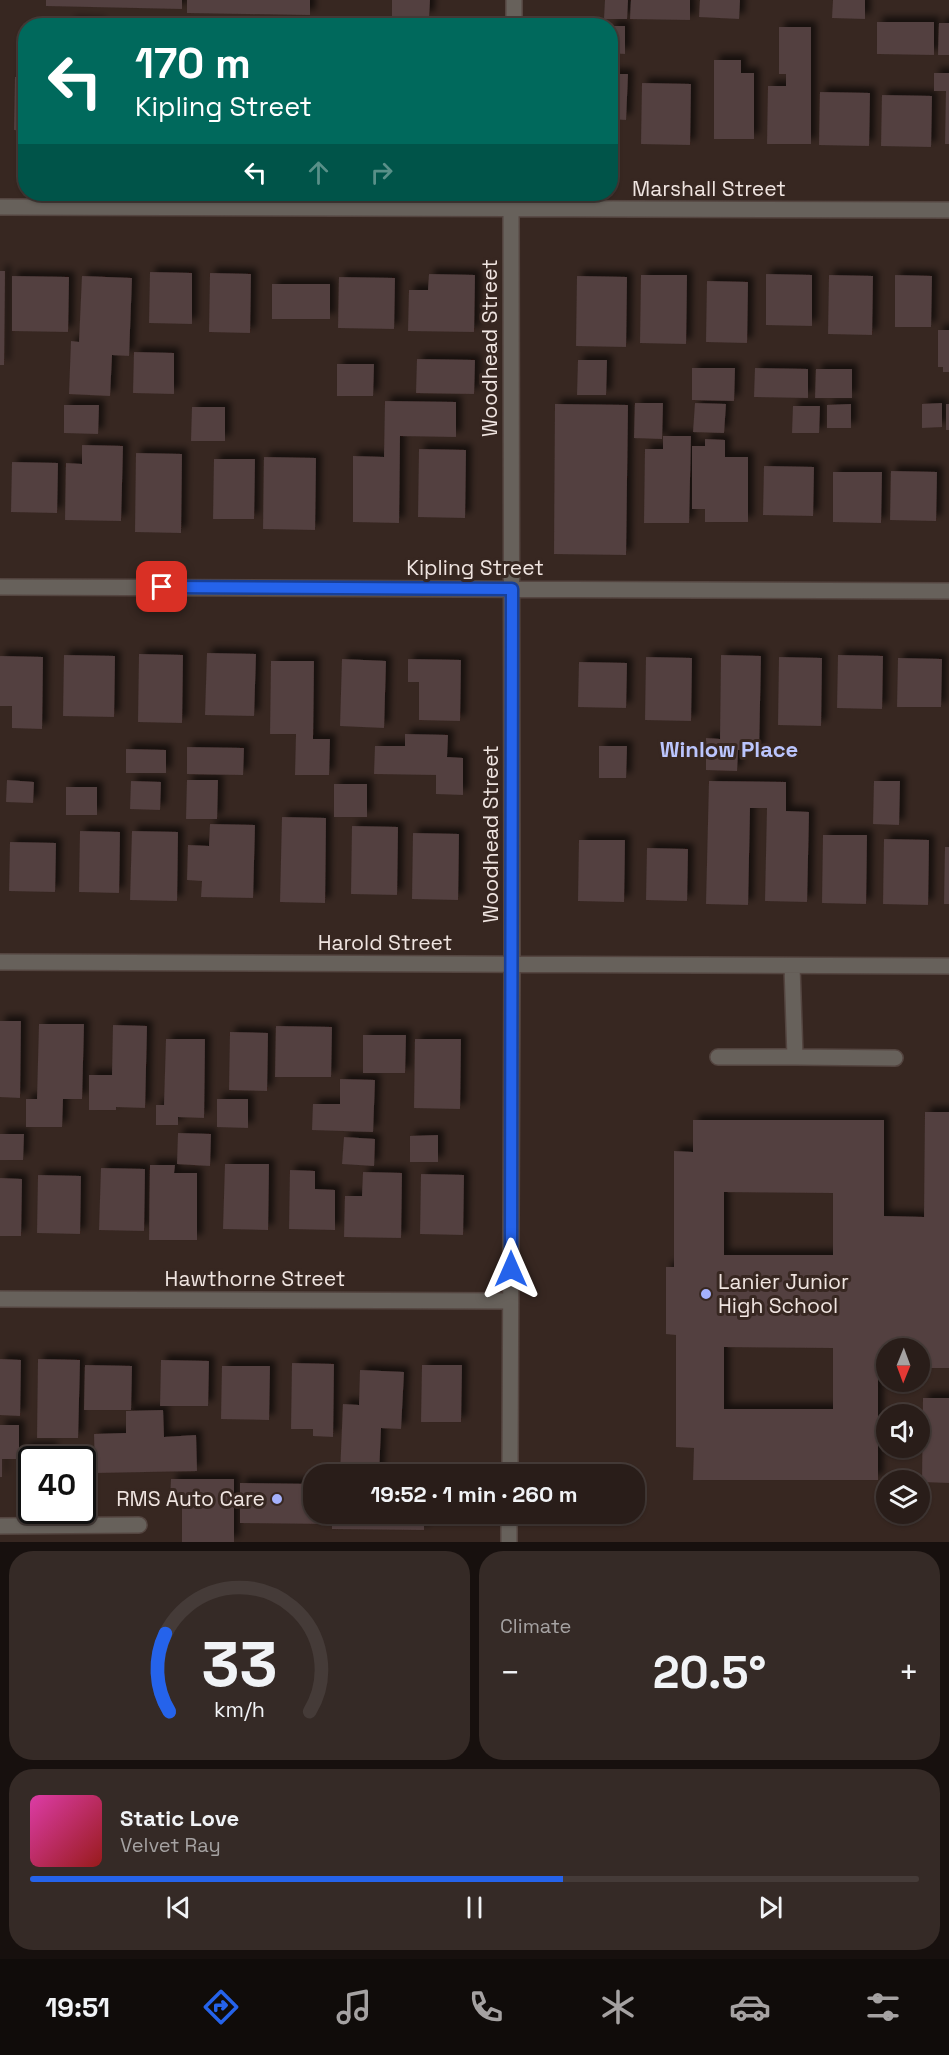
<!DOCTYPE html>
<meta charset="utf-8">
<style>
body{margin:0;font-family:"Space Grotesk",sans-serif;background:#352a26;color:#f1f3f6;height:100vh;display:flex;flex-direction:column;font-size:22px;white-space:nowrap}
*{box-sizing:border-box;margin:0}
p{font-size:20px;color:#a5a2a2}
.icon{flex:none;width:33px;height:33px;fill:none;stroke:currentColor;stroke-width:2;stroke-linecap:round;stroke-linejoin:round}
.map{position:relative;height:1542px;overflow:hidden}
.panel{display:flex;flex-direction:column;gap:9px;padding:9px;background:#17100e;flex:1}
.panel>*{flex:none}
.banner{position:absolute;left:18px;top:18px;width:600px;height:183px;border-radius:24px;box-shadow:0 2px 4px #0004,0 0 0 2px #453b38;background:#00695c;color:#fff;overflow:hidden}
.needle{width:39px;rotate:181deg}
.controls{position:absolute;left:876px;top:1338px;display:grid;gap:12px}
.controls a{display:grid;place-items:center;width:54px;height:54px;border-radius:50%;background:#291d19;box-shadow:0 2px 4px #0004,0 0 0 2px #453b38;font-size:30px}
.speed{position:absolute;left:18px;top:1446px;display:flex;gap:12px;font-size:30px;font-weight:700;text-align:center}
.speed>*{display:grid;place-content:center;width:78px;height:78px;border-radius:50%;background:#291d19;box-shadow:0 2px 4px #0004,0 0 0 2px #453b38;line-height:1}
.speed .limit{border:3px solid #111;border-radius:9px;background:#fff;color:#111}
.pin{position:absolute;display:grid;place-items:center;width:51px;height:51px;color:#fff;margin:-26px;border-radius:12px;box-shadow:0 3px 9px #0006}
.me{position:absolute;width:66px;margin:-33px;rotate:0deg;stroke-linejoin:round;filter:drop-shadow(0 0 4px #0008)}
.turn{display:flex;align-items:center;gap:21px;height:126px;padding:0 18px;font-size:27px}
.turn .icon{width:78px;height:78px;stroke-width:2.5}
.turn b{display:block;font-size:42px;line-height:51px}
.lanes{display:flex;align-items:center;height:57px;padding:0 18px;background:#0003;justify-content:center;gap:30px;direction:ltr}
.lanes .off{opacity:.35}
.big{font-size:45px;font-weight:700;line-height:1.1}
.panel .widget{flex:1;display:flex;flex-direction:column;justify-content:center;gap:9px;min-width:0;padding:0 21px;border-radius:24px;background:#352a26}
.panel .dial{align-items:center;gap:0}
.dial svg{height:156px;overflow:visible;fill:none;stroke:#453b38;stroke-width:7;stroke-linecap:round;text-anchor:middle}
.dial text{fill:#f1f3f6;stroke:none}
.song{display:flex;align-items:center;gap:18px}
.cover{width:72px;height:72px;border-radius:9px;background:linear-gradient(135deg,hsl(320 70% 55%),hsl(0 70% 35%))}
.played{height:6px;border-radius:3px;background:linear-gradient(90deg,#2563eb 60%,#453b38 60%)}
.keys{display:flex;justify-content:space-around;direction:ltr}
.heat{display:flex;justify-content:space-between;align-items:center;font-size:33px;direction:ltr}
.panel .tiles{flex:1;display:grid;gap:9px;grid-template-columns:1fr 1fr}
.widget:last-child{grid-column:span 2}
.trip{position:absolute;left:303px;top:1464px;width:342px;height:60px;border-radius:24px;background:#291d19;box-shadow:0 2px 4px #0004,0 0 0 2px #453b38;font-weight:700;line-height:60px;text-align:center}
.dock{display:flex;height:96px;justify-content:space-around;align-items:center;background:#100c0a;color:#a5a2a2}
.dock .icon{width:42px;height:42px}
.dock .selected{color:#2563eb}
.dock b{font-size:27px;color:#f1f3f6}
.map>svg:first-child{display:block}
.building{fill:#523f3f;fill-rule:evenodd;filter:url(#shadow)}
.lines{fill:none;stroke-linecap:round;stroke-linejoin:round}
.minor-casing{stroke:#544540;stroke-width:18}
.minor{stroke:#67615b;stroke-width:15}
.route-casing{stroke:#184099;stroke-width:15}
.route{stroke:#2563eb;stroke-width:10}
.poi-dot{fill:#a5b1fc;stroke:#372721;stroke-width:2}
.labels{text-anchor:middle;stroke-width:6;stroke-linejoin:round;paint-order:stroke}
.street-label{font-size:21px;fill:#efe4e0;stroke:#372721}
.poi-label{font-size:21px;fill:#efe4e0;stroke:#372721;text-anchor:start}
.neighbourhood-label{font-size:22px;font-weight:bold;fill:#bbc5fd;stroke:#372721}
</style>
<div class="map">
<svg width="949" height="1542" viewBox="0 0 949 1542">
<defs>
<filter id="shadow"><feDropShadow dx="5.5" dy="-5.5" stdDeviation="3" flood-color="#0009"/></filter>
</defs>
<rect width="100%" height="100%" fill="#372721"/>
<!-- building -->
<path class="building" d="M46,0H182V9L46,6Z
M187,0H310V15L187,13Z
M392,0H430L429,17L392,16Z
M605,0H628L627,19H604Z
M631,0H690V20L630,19Z
M700,0H740L739,19L699,17Z
M833,0H865V19L832,18Z
M69,22L100,23V26H69Z
M877,22H934V55L877,54Z
M939,23H949V55H938Z
M610,26H625V54L610,53Z
M779,27H811V144H767L768,86H786V74H779Z
M714,60H741V73H754V139H714Z
M934,73H949V144H945L946,91H934Z
M610,74H628L626,120L610,119Z
M15,77H26V131L14,130Z
M642,83L691,84L690,145L641,144Z
M820,92L870,93L869,146L819,145Z
M882,95L932,96L931,147L881,146Z
M0,271H5L4,365H0Z
M150,272L192,273V324L149,323Z
M210,273L251,274L250,333L209,332Z
M429,274L475,275L474,332L408,331L409,290H428Z
M766,274L812,275V326L766,325Z
M641,275H687L686,344L640,343Z
M829,275L873,276L872,335L828,334Z
M895,275L932,276L931,327H895Z
M12,276L69,277L68,332L12,331Z
M82,276L132,278L129,356L112,355L110,396L69,394L71,341L79,342Z
M577,276L627,277L626,347L576,346Z
M339,277L395,278L394,329L338,328Z
M707,281L748,282L747,343L706,342Z
M272,284H330V319H272Z
M938,330H949V372H943V367H938Z
M134,352L174,353V394L133,393Z
M417,359L475,360L474,394L416,393Z
M578,360H607L606,395H577Z
M337,364H374L373,396H337Z
M692,368H735L734,401L692,400Z
M755,368L808,369V398L754,397Z
M816,369H852V398H815Z
M385,401L456,402V437L400,436L399,523L353,522V456L384,457Z
M635,403H663L662,439L634,438Z
M695,403L726,404L724,433L693,432Z
M942,403V427L922,428V404Z
M555,404L628,405L626,555L554,554Z
M851,404V428H827V405Z
M946,404H949V430H946Z
M64,405H99L98,434L64,433Z
M793,406H820L819,433H792Z
M192,407H225V441H191Z
M663,436H691L689,523H644L645,449H663Z
M705,439L725,440V457H748V522H705V509H692V446H705Z
M82,445L123,446L121,521L65,520L66,463L82,464Z
M419,449L466,450L465,518L418,517Z
M136,453L182,454L181,533L135,532Z
M264,457L316,458L315,530L263,529Z
M214,459H255L254,519H213Z
M12,462L58,463L57,513L11,512Z
M764,466L814,467L813,516L763,515Z
M891,471L937,472L936,521L890,520Z
M833,472H882L881,523L833,522Z
M207,653L256,654L254,716L205,715Z
M139,654L183,655L182,723L138,722Z
M64,655L115,656L114,717L63,716Z
M721,655L761,656L759,750H738L737,771L706,770V738L720,739Z
M838,655L883,656L882,709L837,708Z
M0,656L43,657L42,729L12,728V706H0Z
M646,657L692,658L691,721L645,720Z
M779,657L822,658L821,726L778,725Z
M898,658L942,659L941,707H897Z
M342,659L386,661L384,728L340,726Z
M408,659L461,660L460,721L419,720V682H408Z
M271,661H314L313,739H330L329,775H295L296,734H270Z
M579,662L627,663L626,708L578,707Z
M405,734L448,735L447,757L463,758V795L436,794V775L374,774L375,746H405Z
M599,746H627L626,778H599Z
M187,747L244,748L243,775L187,774Z
M126,749L166,750V773H126Z
M7,780L34,782L33,803L6,802Z
M187,780H218L217,819H186Z
M131,781L161,782L160,810L130,809Z
M709,781L786,782V811L809,812L807,902L765,901L767,808H750L748,905L706,904Z
M874,781H900L899,825L873,824Z
M334,784H367V817H334Z
M66,787H97V815H66Z
M282,817L326,818L325,903L280,902Z
M210,824L255,825L253,898L201,897L202,881L187,880L188,845L209,846Z
M352,826L398,827L397,895L351,894Z
M80,831L120,832L119,893L79,892Z
M132,831L178,832L177,901L130,900Z
M413,833L459,834L458,900L412,899Z
M823,835H867L866,904L822,903Z
M884,839L929,840L928,905L883,904Z
M579,840H625L624,902L578,901Z
M10,842L56,843L55,892L9,891Z
M945,847H949V904H944Z
M647,848L688,849L687,901L646,900Z
M0,1021H21L20,1098L0,1097Z
M39,1024H84L82,1099H63L62,1127H26V1099H37Z
M113,1025L147,1026L145,1108L116,1107V1110H89V1075H112Z
M276,1026L332,1027L331,1077H275Z
M230,1032L268,1033L267,1091L229,1090Z
M363,1035H406L405,1073H363Z
M166,1039H205L204,1118L178,1117V1125H156V1105H164Z
M415,1039H461L460,1109L414,1108Z
M340,1079L375,1080L373,1132L312,1130L313,1104H340Z
M217,1099H248V1128L217,1127Z
M925,1112H949V1368H920V1348H886V1368H878V1480H693L694,1448L676,1447V1335L666,1334V1267H674V1151L693,1152V1120H884V1216L924,1217ZM724,1192L833,1193V1255H724ZM724,1347L833,1348V1409H724Z
M178,1133L211,1134L210,1166L177,1164Z
M0,1134H24L23,1160H0Z
M438,1135V1162H410V1136Z
M344,1137L375,1139L374,1166L342,1164Z
M225,1164H269L268,1230L223,1229Z
M150,1165H175L174,1173H197V1240H149Z
M101,1168L145,1169L144,1231L99,1230Z
M290,1170L315,1171V1189L335,1190V1230L289,1229Z
M363,1172L402,1173L401,1238L344,1237L345,1196H362Z
M421,1174L464,1175L463,1235L420,1234Z
M38,1175L81,1176L80,1234L37,1233Z
M0,1178L22,1179L21,1236H0Z
M0,1359L21,1360L20,1416L0,1415Z
M38,1359L80,1360L78,1438H37Z
M161,1360L209,1361L208,1406H160Z
M292,1363L334,1364L333,1437L313,1436V1429H291Z
M85,1365L132,1366L131,1410H84Z
M422,1365H462L461,1422H421Z
M222,1366H270L269,1420L221,1419Z
M360,1370L404,1372L401,1429L381,1428L379,1474H340L343,1404L359,1405Z
M923,1398H949V1483L922,1482Z
M163,1410L164,1437L196,1435L197,1471L95,1473L94,1434L126,1433V1411Z
M0,1425H19V1459H2V1477H0Z
M23,1447H52V1460H32V1474H23Z
M171,1479H234V1542H182V1501H170Z
M240,1483L314,1484V1514H424V1530L332,1529V1524L240,1523Z"/>
<g class="lines">
<!-- minor casing -->
<g class="minor-casing">
<path id="minor" d="M514,26V0
M0,207L949,210
M0,587L949,591
M0,962L949,966
M718,1057H795L792,966
M795,1057L895,1058
M0,1299L510,1301
M510,1474L512,965L511,194
M509,1514V1542
M0,1526L139,1525"/>
</g>
<!-- minor -->
<use href="#minor" class="minor"/>
</g>
<g class="lines">
<!-- route casing -->
<g class="route-casing">
<path id="route" d="M162,587L512,589L511,1269"/>
</g>
<!-- route -->
<use href="#route" class="route"/>
</g>
<!-- markers -->
<g class="poi-dot">
<circle cx="706" cy="1294" r="6"/>
<circle cx="277" cy="1499" r="6"/>
</g>
<g class="labels">
<!-- street labels -->
<g class="street-label">
<text x="709" y="196">Marshall Street</text>
<text transform="translate(490 348) rotate(-90)" y="7">Woodhead Street</text>
<text x="475" y="575">Kipling Street</text>
<text transform="translate(491 834) rotate(-90)" y="7">Woodhead Street</text>
<text x="385" y="950">Harold Street</text>
<text x="255" y="1286">Hawthorne Street</text>
</g>
<!-- poi labels -->
<g class="poi-label">
<text x="718" y="1289">Lanier Junior<tspan x="718" dy="24">High School</tspan></text>
<text x="265" y="1506" text-anchor="end">RMS Auto Care</text>
</g>
<!-- neighbourhood labels -->
<g class="neighbourhood-label">
<text x="729" y="757">Winlow Place</text>
</g>
</g>
</svg>
<div class="controls">
<a><svg class="needle" viewBox="-14 -14 28 28"><path d="M0-13l5 13h-10z" fill="#e53935"/><path d="M0 13l5-13h-10z" fill="#a5a2a2"/></svg></a>
<a><svg class="icon" aria-label="sound" viewBox="0 0 24 24"><path d="M4 9h4l5-4v14l-5-4H4zM17 9q2 3 0 6"/></svg></a>
<a><svg class="icon" aria-label="layers" viewBox="0 0 24 24"><path d="M12 4l9 5-9 5-9-5zM3 14l9 5 9-5"/></svg></a>
</div>
<div class="speed"><div class="limit">40</div></div>
<div class="pin" style="left:162px;top:587px;background:#d93025"><svg class="icon" aria-label="arrive" viewBox="0 0 24 24"><path d="M6 21V4h12l-3 4 3 4H6"/></svg></div>
<svg class="me" style="left:511px;top:1269px" viewBox="-20 -20 40 40"><path d="M0-17L14 15 0 8-14 15z" fill="#2563eb" stroke="#fff" stroke-width="4"/></svg>
<div class="trip">19:52 · 1 min · 260 m</div>
<div class="banner">
<div class="turn"><svg class="icon" aria-label="left" viewBox="0 0 24 24"><path d="M17 20v-9H6M10 6l-5 5 5 5"/></svg><div><b>170 m</b>Kipling Street</div></div>
<div class="lanes"><svg class="icon" aria-label="left" viewBox="0 0 24 24"><path d="M17 20v-9H6M10 6l-5 5 5 5"/></svg><svg class="icon off" aria-label="ahead" viewBox="0 0 24 24"><path d="M12 20V5M6 11l6-6 6 6"/></svg><svg class="icon off" aria-label="right" viewBox="0 0 24 24"><path d="M7 20v-9h11M14 6l5 5-5 5"/></svg></div>
</div>
</div>
<section class="panel">
<div class="tiles">
<div class="widget dial"><svg viewBox="0 0 100 80">
<path d="M14 69A42 42 0 1 1 86 69"/>
<path d="M14 69A42 42 0 0 1 12 29" stroke="#2563eb"/>
<text x="50" y="56" font-size="32" font-weight="700">33</text>
<text x="50" y="72" font-size="11">km/h</text>
</svg></div>
<div class="widget"><p>Climate</p>
<div class="heat"><a>−</a><b class="big">20.5°</b><a>+</a></div>
</div>
<div class="widget">
<div class="song"><i class="cover"></i><div><b>Static Love</b><p>Velvet Ray</p></div></div>
<div class="played"></div>
<div class="keys"><svg class="icon" aria-label="previous" viewBox="0 0 24 24"><path d="M18 5L8 12l10 7zM5 5v14"/></svg><svg class="icon" aria-label="pause" viewBox="0 0 24 24"><path d="M8 5v14M16 5v14"/></svg><svg class="icon" aria-label="next" viewBox="0 0 24 24"><path d="M6 5l10 7-10 7zM19 5v14"/></svg></div>
</div>
</div>
</section>
<nav class="dock">
<b>19:51</b>
<svg class="icon selected" aria-label="directions" viewBox="0 0 24 24"><path d="M12 3l9 9-9 9-9-9zM9 14v-3h6M13 9l2 2-2 2"/></svg>
<svg class="icon" aria-label="music" viewBox="0 0 24 24"><path d="M9 18V5l10-2v13"/><circle cx="6" cy="18" r="3"/><circle cx="16" cy="16" r="3"/></svg>
<svg class="icon" aria-label="phone" viewBox="0 0 24 24"><path d="M5 4h4l2 5-3 2q2 4 5 5l2-3 5 2v4C11 20 4 13 5 4z"/></svg>
<svg class="icon" aria-label="climate" viewBox="0 0 24 24"><path d="M12 3v18M4 7l16 10M4 17L20 7"/></svg>
<svg class="icon" aria-label="car" viewBox="0 0 24 24"><path d="M5 17H2v-5l4-1 3-4h7l3 4 3 1v5h-3M9 17h6M6 11h13"/><circle cx="7" cy="17" r="2"/><circle cx="17" cy="17" r="2"/></svg>
<svg class="icon" aria-label="filters" viewBox="0 0 24 24"><path d="M4 7h16M4 17h16"/><circle cx="9" cy="7" r="2"/><circle cx="15" cy="17" r="2"/></svg>
</nav>
